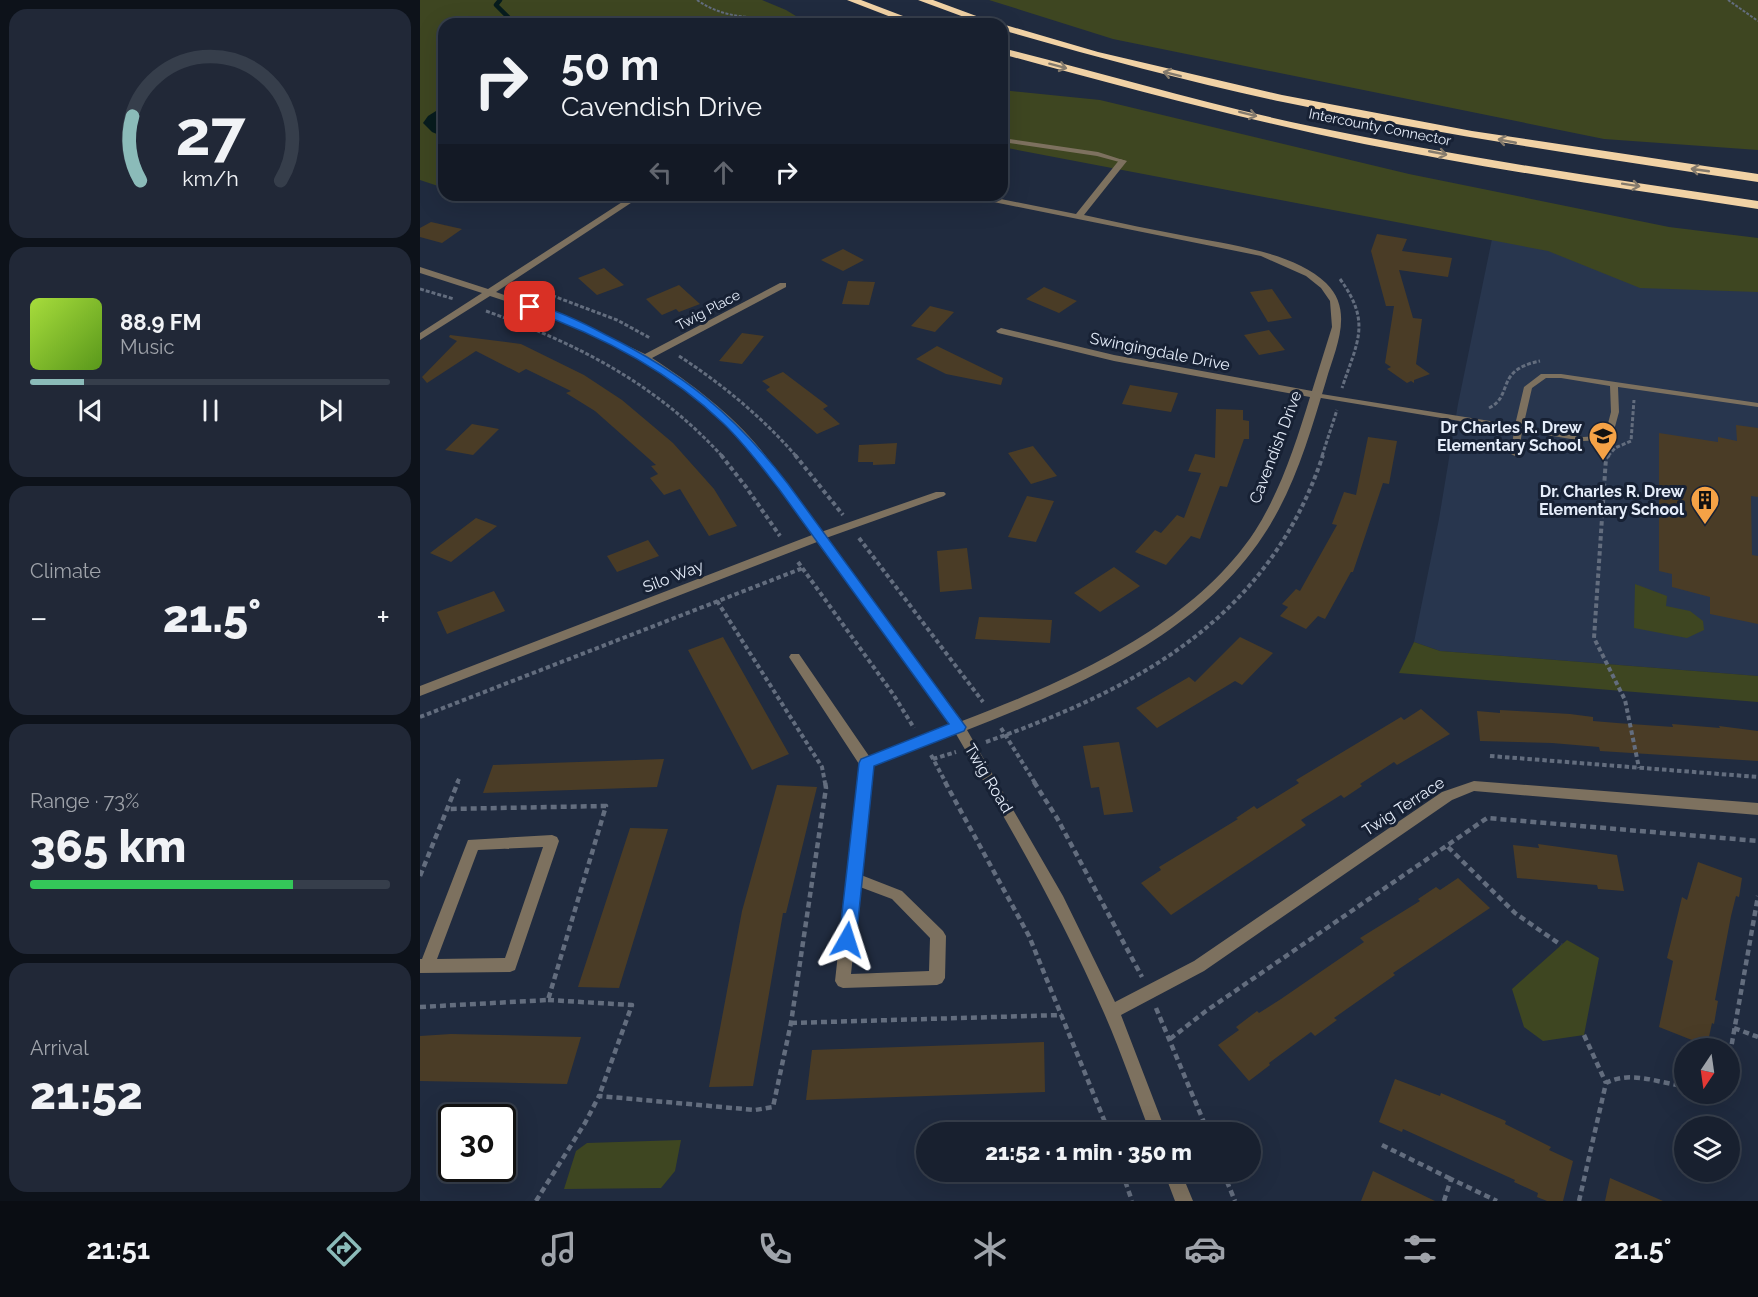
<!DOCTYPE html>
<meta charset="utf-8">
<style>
body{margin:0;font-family:Raleway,sans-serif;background:#212837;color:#f1f3f6;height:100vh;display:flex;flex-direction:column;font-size:22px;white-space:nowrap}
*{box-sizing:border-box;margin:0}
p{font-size:20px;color:#9fa3aa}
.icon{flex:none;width:33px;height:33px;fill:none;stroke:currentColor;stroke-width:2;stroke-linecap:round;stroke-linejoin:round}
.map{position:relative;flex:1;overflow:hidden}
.details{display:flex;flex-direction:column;gap:9px;padding:9px;background:#0d121a;width:420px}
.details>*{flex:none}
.banner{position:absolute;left:18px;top:18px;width:570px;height:183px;border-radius:18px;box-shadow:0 6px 24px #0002,0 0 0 2px #363e4b;background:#18202f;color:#f1f3f6;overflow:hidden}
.needle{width:39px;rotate:193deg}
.tools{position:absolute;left:1254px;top:1038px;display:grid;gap:12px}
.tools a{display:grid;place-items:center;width:66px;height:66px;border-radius:50%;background:#18202f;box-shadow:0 6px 24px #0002,0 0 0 2px #363e4b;font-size:30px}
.speed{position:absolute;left:18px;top:1104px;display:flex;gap:12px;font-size:30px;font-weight:700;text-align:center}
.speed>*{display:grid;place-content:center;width:78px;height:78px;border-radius:50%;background:#18202f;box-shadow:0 6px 24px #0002,0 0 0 2px #363e4b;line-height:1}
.speed .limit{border:3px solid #111;border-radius:9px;background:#fff;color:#111}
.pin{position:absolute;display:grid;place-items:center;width:51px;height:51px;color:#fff;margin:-26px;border-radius:12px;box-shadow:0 3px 9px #0006}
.me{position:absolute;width:66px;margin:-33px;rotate:6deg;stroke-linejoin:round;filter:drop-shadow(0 0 4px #0008)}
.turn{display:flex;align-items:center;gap:21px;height:126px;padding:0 24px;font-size:27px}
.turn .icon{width:78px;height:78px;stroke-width:2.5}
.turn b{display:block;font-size:42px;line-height:51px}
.lanes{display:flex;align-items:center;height:57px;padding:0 24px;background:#0003;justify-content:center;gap:30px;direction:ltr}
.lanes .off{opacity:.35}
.big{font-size:45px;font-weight:800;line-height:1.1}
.details .widget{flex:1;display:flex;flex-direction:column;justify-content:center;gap:9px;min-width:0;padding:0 21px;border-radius:18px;background:#212837}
.details .dial{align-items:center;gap:0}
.dial svg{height:156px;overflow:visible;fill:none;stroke:#363e4b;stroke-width:7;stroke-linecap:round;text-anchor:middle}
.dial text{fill:#f1f3f6;stroke:none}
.song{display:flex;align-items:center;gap:18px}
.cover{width:72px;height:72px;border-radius:9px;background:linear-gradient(135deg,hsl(80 70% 55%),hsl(90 70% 35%))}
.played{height:6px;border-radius:3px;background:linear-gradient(90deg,#8bbbb9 15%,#363e4b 15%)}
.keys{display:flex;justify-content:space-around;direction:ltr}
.heat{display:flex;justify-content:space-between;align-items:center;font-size:33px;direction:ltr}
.charge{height:9px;border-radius:4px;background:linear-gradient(90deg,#34c759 73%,#363e4b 0)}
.trip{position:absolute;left:496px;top:1122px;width:345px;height:60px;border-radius:30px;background:#18202f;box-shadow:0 6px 24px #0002,0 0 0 2px #363e4b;font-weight:800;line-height:60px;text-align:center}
.menu{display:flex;height:96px;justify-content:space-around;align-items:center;background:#0a0d13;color:#9fa3aa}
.menu .icon{width:42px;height:42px}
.menu .on{color:#8bbbb9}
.menu b{font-size:27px;color:#f1f3f6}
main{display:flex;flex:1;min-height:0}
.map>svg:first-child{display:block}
.built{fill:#28364e}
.green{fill:#3e4621}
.water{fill:#071c1e}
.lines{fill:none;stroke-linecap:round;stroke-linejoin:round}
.stream{stroke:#071c1e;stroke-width:4.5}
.building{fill:#4a3c26}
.path-far3{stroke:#636d7e;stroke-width:2;stroke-dasharray:3 1.5;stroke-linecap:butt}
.path-far2{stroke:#636d7e;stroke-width:3;stroke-dasharray:4 2;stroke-linecap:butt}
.path-far1{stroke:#636d7e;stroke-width:4;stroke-dasharray:4.5 3;stroke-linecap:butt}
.path{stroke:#636d7e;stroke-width:4.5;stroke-dasharray:6 4;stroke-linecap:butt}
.service{fill:#7d715f;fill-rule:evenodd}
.minor{fill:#7d715f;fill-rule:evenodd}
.motorway{fill:#f1d2a5;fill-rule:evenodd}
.oneway{stroke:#847a6c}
.route{fill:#1a73e8;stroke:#114b97;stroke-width:1.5}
.labels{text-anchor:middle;stroke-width:6;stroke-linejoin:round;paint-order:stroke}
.far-street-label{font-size:14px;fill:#e5edfa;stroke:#172134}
.street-label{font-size:16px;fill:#e5edfa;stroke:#172134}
.poi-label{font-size:16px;font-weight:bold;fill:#e5edfa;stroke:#172134;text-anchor:end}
</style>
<main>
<section class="details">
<div class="widget dial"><svg viewBox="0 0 100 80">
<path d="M14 69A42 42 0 1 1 86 69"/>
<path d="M14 69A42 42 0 0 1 10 36" stroke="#8bbbb9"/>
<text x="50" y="56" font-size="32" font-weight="700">27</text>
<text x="50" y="72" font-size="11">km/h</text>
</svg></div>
<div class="widget">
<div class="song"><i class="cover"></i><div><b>88.9 FM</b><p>Music</p></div></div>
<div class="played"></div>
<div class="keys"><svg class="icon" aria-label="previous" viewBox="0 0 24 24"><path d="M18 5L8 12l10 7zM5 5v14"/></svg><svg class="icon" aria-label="pause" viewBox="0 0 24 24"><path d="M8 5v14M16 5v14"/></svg><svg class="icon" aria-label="next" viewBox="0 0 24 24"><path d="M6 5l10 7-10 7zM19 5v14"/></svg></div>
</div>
<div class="widget"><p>Climate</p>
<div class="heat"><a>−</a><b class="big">21.5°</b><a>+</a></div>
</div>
<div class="widget"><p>Range · 73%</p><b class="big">365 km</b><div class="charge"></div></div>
<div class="widget"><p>Arrival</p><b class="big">21:52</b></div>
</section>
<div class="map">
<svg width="1338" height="1201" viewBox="0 0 1338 1201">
<rect width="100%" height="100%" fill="#202b3f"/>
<!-- built -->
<path class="built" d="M1072,239L1338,289V676L1020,651L994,642L1019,519L1038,404Z"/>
<!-- green -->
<path class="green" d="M0,0H342L366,10L389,24H24V188L0,180Z
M569,0H1338V150L1184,139L693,39Z
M582,90L680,100L989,174L1249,227L1338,238V292L1220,288L1128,251L582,147Z
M1215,584L1247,596L1246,606L1270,611L1283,621L1284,630L1267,638L1214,628Z
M994,642L1020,651L1338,676V702L979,673Z
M1147,940L1179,958L1164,1035L1123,1041L1104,1027L1092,989Z
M261,1140L255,1171L241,1188L144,1189L156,1151L167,1143Z"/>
<!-- water -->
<path class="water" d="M24,106V137L12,132L3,123L8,116Z"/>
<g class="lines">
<!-- stream -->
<path class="stream" d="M80,0L76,5L95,24"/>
</g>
<!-- building -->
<path class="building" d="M11,222L42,229L22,243L0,237V228Z
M957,234L987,239L982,251L1032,258L1028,277L979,270L993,318L1002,319L996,364L1010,374L994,380V383L991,381L987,383L967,369L971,367L965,363L974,306H966L951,251Z
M423,249L444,260L423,271L401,260Z
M184,268L204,285L177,295L158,278Z
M428,281L455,282L449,305L422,304Z
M259,285L280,304L259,312L256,309L242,315L226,299Z
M624,287L657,301L639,313L606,299Z
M852,289L872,318L848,322L830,292Z
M510,306L534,312L515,332L491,326Z
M849,330L865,350L839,355L824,335Z
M322,333L344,336L322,364L299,361Z
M30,335L101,344L164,375L202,400L253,443L294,489L317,526L289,536L260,489L244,495L230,478L238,474L231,466L236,465L175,411L146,393L151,391L106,369L99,373L56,351L7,383L2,377L37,341L29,337Z
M517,346L583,378L581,385L526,374L496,359Z
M363,372L408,406L403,409L420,424L397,434L346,390L350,387L342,381Z
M710,385L758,393L751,412L702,404Z
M796,409L823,410V420L829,421V439H824L807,487L800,486L780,539L771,536L746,565L715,552L735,530L741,533L757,515L764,518L781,473L768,471L775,454L795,458Z
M52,424L79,429L53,455L25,450Z
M1316,425L1338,428V497L1331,496L1332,555L1338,556V624L1290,614V597L1252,587V574L1239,571V433L1298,442V437L1317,441Z
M948,437L977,441L969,484L963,483L933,572H931L905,619L898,616L886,629L860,616L868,607L862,604L876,589L880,591L917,525L912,524L924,492L936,495Z
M477,443L475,464L453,465V462H438L439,445Z
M613,446L637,476L611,484L588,453Z
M607,496L634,501L616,542L588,537Z
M56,518L77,526L31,562L10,553Z
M228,540L239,556L197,572L187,556Z
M547,548L552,589L520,592L517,551Z
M694,567L720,586L680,612L654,593Z
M74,591L85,611L27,634L17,612Z
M559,617L632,620L630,643L555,639Z
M303,637L369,754L332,770L268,650Z
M820,637L853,653L822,685L815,681L737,728L716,708L769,677L775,682Z
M1001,709L1030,734L977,765L974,762L940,784L942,786L924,798L921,795L881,820L886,825L751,915L721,883L741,870L739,867L818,819L816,818L834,806L837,809L879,783L876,780L981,717L984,720Z
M1080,710L1150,714L1173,717V721L1197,723L1253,727L1252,724L1300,728L1299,726L1338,731V761L1180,751L1179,747L1132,743L1060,741L1057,711L1080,713Z
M699,742L713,812L684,815L679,787L671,788L663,746Z
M244,759L237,787L63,793L73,765Z
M357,785L397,787L366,913H363L333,1086L289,1087L322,911Z
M210,828L248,829L199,988L158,987Z
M1118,844L1197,855L1204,891L1178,889L1177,885L1097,878L1093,845L1119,848Z
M1278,862L1322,878L1319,897L1316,896L1311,916L1295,1000L1298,1001L1294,1024L1292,1023L1287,1046L1239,1027L1253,961L1247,958L1252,938L1262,897L1267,900Z
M1038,878L1070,908L973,973L975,975L914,1018L917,1020L895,1036L891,1032L849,1063L850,1065L829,1081L798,1045L819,1030L816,1027L837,1011L839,1013L861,999L944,942L940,938L1000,901L998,899L1016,887L1020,890Z
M31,1034L161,1037L147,1084L0,1081V1036Z
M624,1042L625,1092L386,1100L392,1050Z
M975,1079L1020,1096L1021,1093L1086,1121L1085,1124L1131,1147L1129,1150L1153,1161L1143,1201H1127L1117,1197L1118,1193L1094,1182L1095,1180L983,1129L982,1132L959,1122Z
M953,1171L1015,1201H941Z
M1190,1178L1243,1201H1185Z"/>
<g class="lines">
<!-- path-far3 -->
<path class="path-far3" d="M277,0C310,23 343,16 380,18C391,19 403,18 412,24
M1308,0L1338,21"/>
<!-- path-far2 -->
<path class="path-far2" d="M920,279C952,323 937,342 922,388
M104,285L197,320L230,338
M0,289L34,299
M66,311C158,344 235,383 302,456
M259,356C302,384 342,417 376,456
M1069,408C1094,396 1074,370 1120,361
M902,456L917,410
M1188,456L1195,448L1211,441L1214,400"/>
<!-- path-far1 -->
<path class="path-far1" d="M301,455L326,487L360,536
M375,455L423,515
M1189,455L1186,458L1174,638L1205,700L1219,768
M439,538L563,702
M378,562L473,694L494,728
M297,601L402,767L405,783
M0,717L383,568
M581,728L615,783
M566,742C719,688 849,618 903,455
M511,755L526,783
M1070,756L1338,777
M513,759L536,752
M37,783L40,777"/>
<!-- path -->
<path class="path" d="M525,782L609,936L689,1132
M614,782L637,818L722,977
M1028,847L1095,913L1141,945
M0,876L38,782
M128,1000L212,1005L179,1096
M0,1007L128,1000L186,806L27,809
M736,1008L788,1132
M371,1023L642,1015
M1314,1028L1338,1037
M1164,1035L1186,1083
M750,1039L786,1011L1067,818L1338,841
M1310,1054L1338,896
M962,1145L1031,1179
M702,1172L712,1201
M803,1172L815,1201
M116,1201L165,1123L179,1096L335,1110L353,1107L371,1023L406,788L405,782
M1024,1201L1031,1179L1077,1201
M1159,1201L1186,1083C1211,1070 1238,1083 1264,1086"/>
<!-- service -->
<path class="service" d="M582,138L678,152L706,161L703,163L677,156L582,142Z
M1121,374H1141L1338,403V407L1198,387L1199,412L1193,434L1184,440L1163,441L1102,431L1099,454L1095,456L1091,454L1094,430L895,397L891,395L895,393L1095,425L1104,387ZM1126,378H1141L1190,386L1191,412L1186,431L1179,436L1163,437L1103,427L1112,388Z"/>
<!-- minor -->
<path class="minor" d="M700,159L707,161L664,215C699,223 735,230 771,237C812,245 875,253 906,283C935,311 915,349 906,381C890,434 874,490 843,536C777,636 655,688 547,730L643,896L695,1002L774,961L1022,792L1054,781L1338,803V815L1054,791L1032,800L784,971L701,1015L746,1132H730C715,1093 701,1052 684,1013C642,916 589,825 536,734L452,766L441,875L482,891L523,931L526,936L525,978L522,983L517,985L423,988L418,986L415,981L439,764L369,657L371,654H379L449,756L531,725L397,542L0,696V686L392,535C372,508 354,480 333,454C266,372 168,328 70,296L0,340V333L62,293L0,273V267L68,289L213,195H223L76,292L146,317L225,354L360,283H366V287L232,358C271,383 312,414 341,450C362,477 381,505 401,532L516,492H524L526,494L524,496L406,538L542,721C645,682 772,627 835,531C861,490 876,443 890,397L694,361L578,333L576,331L581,328L694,355L892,391L912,327L910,301L901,288L886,276L841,256L549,197L545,195H561L656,214ZM440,887L472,899L510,938L509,971L431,974Z
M132,835L137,837L139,841L95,970L90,972L0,973V959H2L48,840ZM123,847L85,958L17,959L58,850Z
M744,1172H761L773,1201H755Z"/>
<!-- motorway -->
<path class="motorway" d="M427,0H441L504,24H489Z
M498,0H513L578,24H563Z
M582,24L678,52L862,95L1052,131L1338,174V182C1179,158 1021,135 863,102C769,82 675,57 582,30Z
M582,48C685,74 786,104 890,126C1038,157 1188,179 1338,201V209C1206,189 1074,170 944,144C822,119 702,87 582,54Z"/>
</g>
<!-- one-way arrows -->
<defs><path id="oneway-shaft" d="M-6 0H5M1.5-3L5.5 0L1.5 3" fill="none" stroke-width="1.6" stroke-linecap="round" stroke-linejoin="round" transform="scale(1.5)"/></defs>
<g class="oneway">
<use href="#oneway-shaft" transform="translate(638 66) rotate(15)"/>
<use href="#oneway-shaft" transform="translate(752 74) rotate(-166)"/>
<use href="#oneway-shaft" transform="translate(828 114) rotate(14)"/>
<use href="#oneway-shaft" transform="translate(1087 141) rotate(-169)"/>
<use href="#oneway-shaft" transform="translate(1018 153) rotate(11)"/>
<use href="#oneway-shaft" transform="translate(1280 170) rotate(-172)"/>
<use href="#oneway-shaft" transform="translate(1211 185) rotate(9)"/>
</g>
<!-- route -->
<path class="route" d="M110,303C137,310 162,322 186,335C263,373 315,415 368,484L546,727L544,731L454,766L436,940L433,945L427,947L421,945L419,940L439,763L441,759L529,724L359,489C341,466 324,443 303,423C248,370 178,334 106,309L105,307Z"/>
<!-- icons -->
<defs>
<g id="school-pin" transform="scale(1.5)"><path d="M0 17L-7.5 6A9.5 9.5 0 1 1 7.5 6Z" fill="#f5a246" stroke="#172134"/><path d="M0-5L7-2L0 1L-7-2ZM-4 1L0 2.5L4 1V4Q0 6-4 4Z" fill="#111"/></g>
<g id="building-pin" transform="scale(1.5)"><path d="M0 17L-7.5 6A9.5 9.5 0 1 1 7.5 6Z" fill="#f5a246" stroke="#172134"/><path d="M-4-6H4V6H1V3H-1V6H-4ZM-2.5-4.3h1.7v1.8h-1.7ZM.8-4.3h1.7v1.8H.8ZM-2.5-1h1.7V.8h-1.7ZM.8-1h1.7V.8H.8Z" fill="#111"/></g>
</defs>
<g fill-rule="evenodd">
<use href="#school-pin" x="1183" y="436"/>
<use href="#building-pin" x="1285" y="500"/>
</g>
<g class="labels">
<!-- far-street labels -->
<g class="far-street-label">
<text transform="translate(960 127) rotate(11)" y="5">Intercounty Connector</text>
<text transform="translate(288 310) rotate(-28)" y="5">Twig Place</text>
</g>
<!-- street labels -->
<g class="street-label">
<text transform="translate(740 351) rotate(11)" y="6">Swingingdale Drive</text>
<text transform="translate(855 447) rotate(-69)" y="6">Cavendish Drive</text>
<text transform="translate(253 576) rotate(-21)" y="6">Silo Way</text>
<text transform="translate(569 778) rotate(59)" y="6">Twig Road</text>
<text transform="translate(983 806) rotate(-33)" y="6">Twig Terrace</text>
</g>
<!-- poi labels -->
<g class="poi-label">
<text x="1162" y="433">Dr Charles R. Drew<tspan x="1162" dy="18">Elementary School</tspan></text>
<text x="1264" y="497">Dr. Charles R. Drew<tspan x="1264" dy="18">Elementary School</tspan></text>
</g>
</g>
</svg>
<div class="tools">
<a><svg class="needle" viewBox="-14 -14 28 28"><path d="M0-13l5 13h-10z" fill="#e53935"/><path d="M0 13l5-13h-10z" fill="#9fa3aa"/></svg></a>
<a><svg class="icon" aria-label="layers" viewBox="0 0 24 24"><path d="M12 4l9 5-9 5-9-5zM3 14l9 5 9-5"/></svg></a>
</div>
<div class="speed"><div class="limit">30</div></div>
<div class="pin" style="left:110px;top:307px;background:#d93025"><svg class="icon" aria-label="arrive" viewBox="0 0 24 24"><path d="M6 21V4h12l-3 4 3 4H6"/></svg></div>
<svg class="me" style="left:427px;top:940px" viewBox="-20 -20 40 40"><path d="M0-17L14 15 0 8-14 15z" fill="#1a73e8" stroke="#fff" stroke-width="4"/></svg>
<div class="trip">21:52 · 1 min · 350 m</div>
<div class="banner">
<div class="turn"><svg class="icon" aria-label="right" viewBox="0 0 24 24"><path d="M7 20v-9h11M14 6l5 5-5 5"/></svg><div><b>50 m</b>Cavendish Drive</div></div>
<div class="lanes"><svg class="icon off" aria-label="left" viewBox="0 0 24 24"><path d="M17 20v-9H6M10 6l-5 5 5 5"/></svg><svg class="icon off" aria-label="ahead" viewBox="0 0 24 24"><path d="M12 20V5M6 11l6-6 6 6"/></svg><svg class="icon" aria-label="right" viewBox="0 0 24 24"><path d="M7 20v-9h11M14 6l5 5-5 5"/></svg></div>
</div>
</div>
</main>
<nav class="menu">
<b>21:51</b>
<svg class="icon on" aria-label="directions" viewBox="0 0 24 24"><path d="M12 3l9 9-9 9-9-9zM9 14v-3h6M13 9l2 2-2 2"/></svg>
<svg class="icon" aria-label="music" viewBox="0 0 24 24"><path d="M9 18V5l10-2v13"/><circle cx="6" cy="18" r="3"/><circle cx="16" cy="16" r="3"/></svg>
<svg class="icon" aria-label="phone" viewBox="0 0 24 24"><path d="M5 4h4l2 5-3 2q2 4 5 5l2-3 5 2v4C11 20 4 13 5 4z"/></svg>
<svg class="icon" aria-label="climate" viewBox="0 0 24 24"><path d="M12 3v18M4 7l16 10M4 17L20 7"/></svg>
<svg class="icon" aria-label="car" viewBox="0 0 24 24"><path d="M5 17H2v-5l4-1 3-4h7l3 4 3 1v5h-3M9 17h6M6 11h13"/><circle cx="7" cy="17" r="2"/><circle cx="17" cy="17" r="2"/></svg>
<svg class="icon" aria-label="filters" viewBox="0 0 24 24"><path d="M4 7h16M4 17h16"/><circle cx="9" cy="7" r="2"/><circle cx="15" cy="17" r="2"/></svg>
<b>21.5°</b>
</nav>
